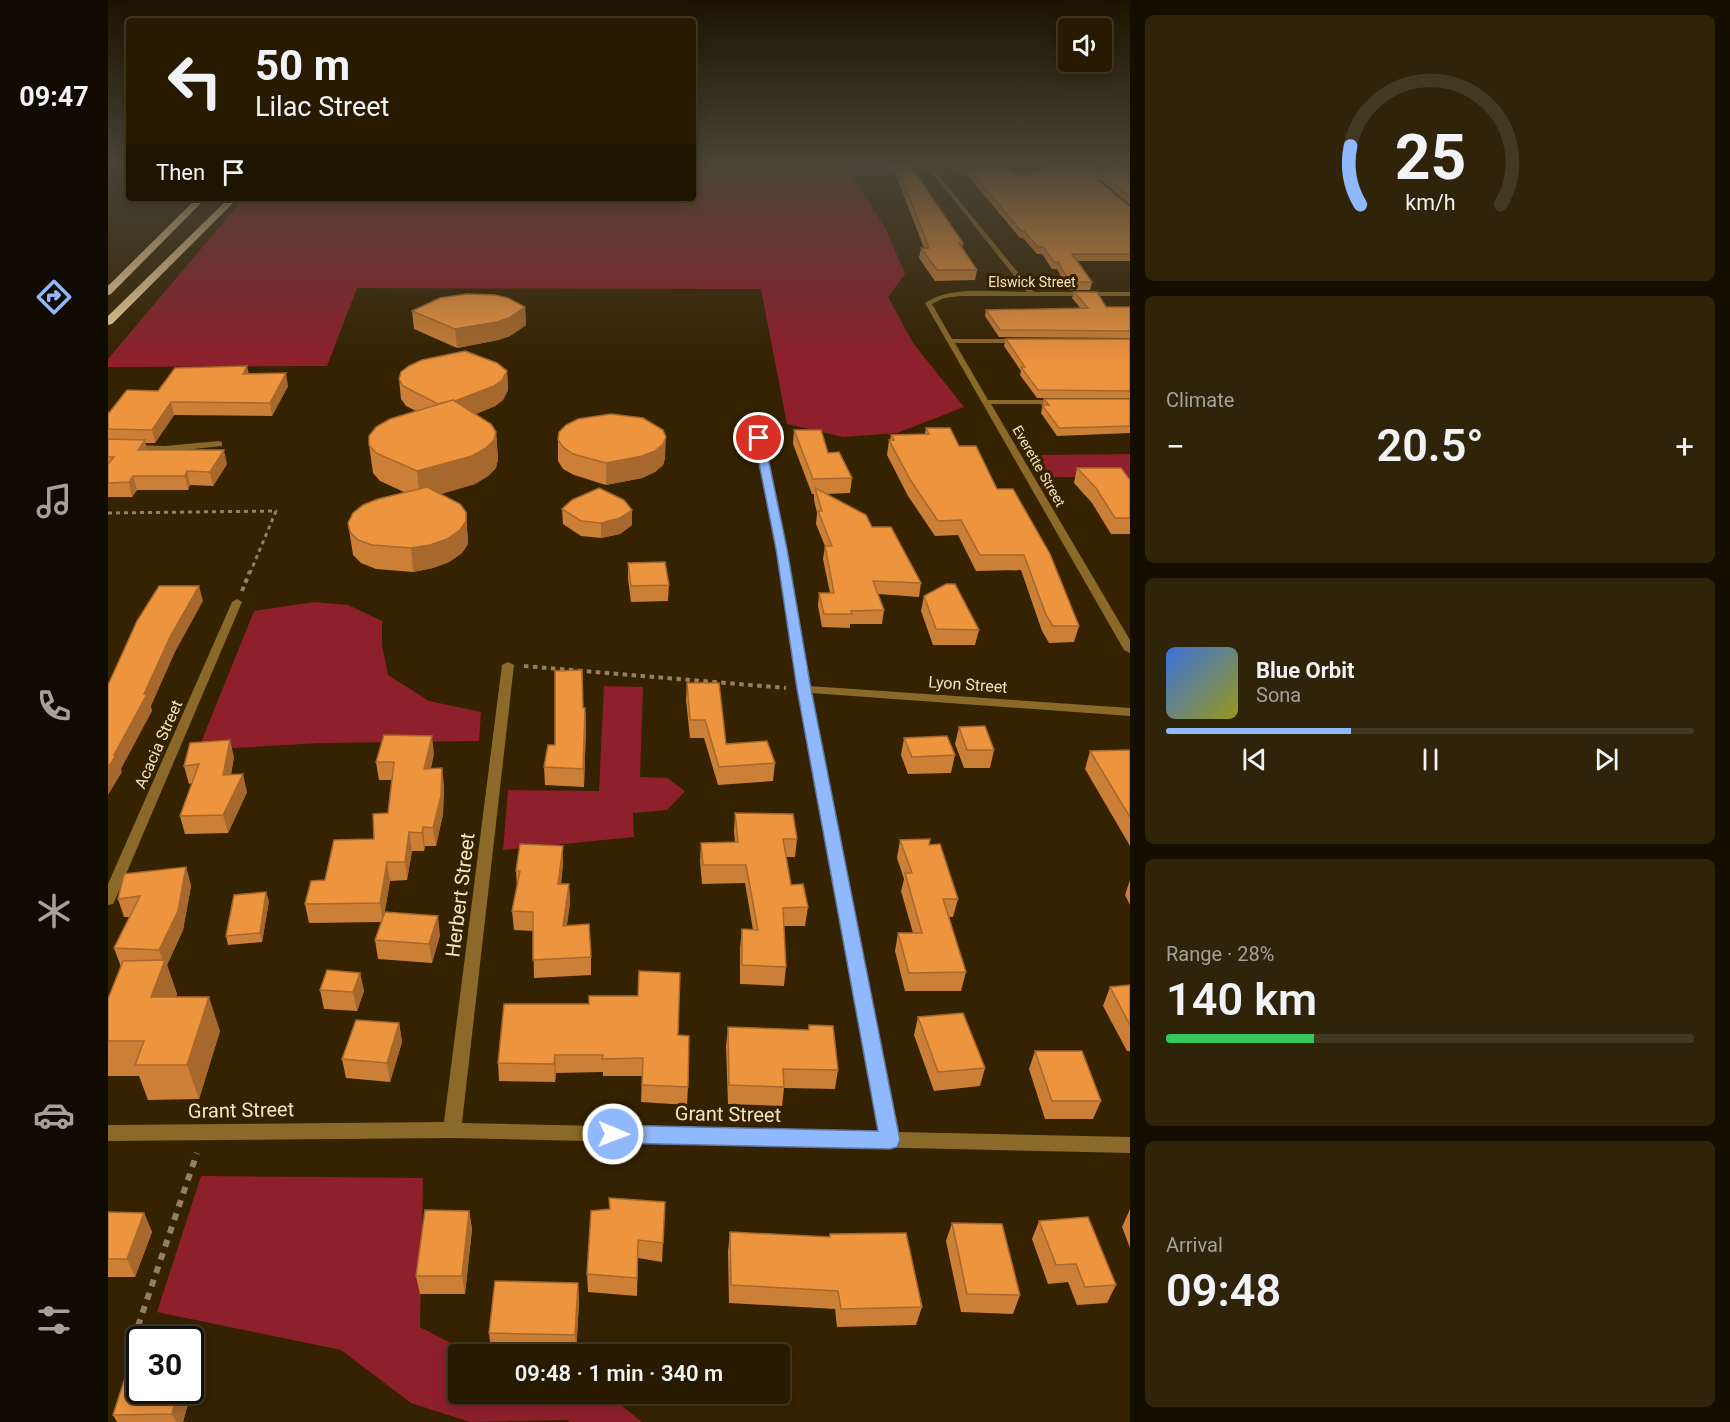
<!DOCTYPE html>
<meta charset="utf-8">
<style>
body{margin:0;font-family:Roboto,sans-serif;background:#2f230a;color:#f1f3f6;height:100vh;display:flex;flex-direction:column;font-size:22px;white-space:nowrap}
*{box-sizing:border-box;margin:0}
p{font-size:20px;color:#a4a199}
.icon{flex:none;width:33px;height:33px;fill:none;stroke:currentColor;stroke-width:2;stroke-linecap:round;stroke-linejoin:round}
.map{position:relative;flex:1;overflow:hidden}
.details{display:flex;flex-direction:column;gap:15px;padding:15px;background:#150e00;width:600px}
.details>*{flex:none}
.hud{position:absolute;left:18px;top:18px;width:570px;height:183px;border-radius:6px;box-shadow:0 3px 15px #0003,0 0 0 2px #433822;background:#271a00;color:#f1f3f6;overflow:hidden}
.buttons{position:absolute;left:950px;top:18px;display:grid;gap:12px}
.buttons a{display:grid;place-items:center;width:54px;height:54px;border-radius:6px;background:#271a00;box-shadow:0 3px 15px #0003,0 0 0 2px #433822;font-size:30px}
.speed{position:absolute;left:18px;top:1326px;display:flex;gap:12px;font-size:30px;font-weight:700;text-align:center}
.speed>*{display:grid;place-content:center;width:78px;height:78px;border-radius:50%;background:#271a00;box-shadow:0 3px 15px #0003,0 0 0 2px #433822;line-height:1}
.speed .limit{border:3px solid #111;border-radius:9px;background:#fff;color:#111}
.pin{position:absolute;display:grid;place-items:center;width:51px;height:51px;color:#fff;margin:-26px;border:3px solid #fff;border-radius:50%;box-shadow:0 2px 6px #0007}
.me{position:absolute;width:66px;margin:-33px;rotate:91deg;stroke-linejoin:round;filter:drop-shadow(0 0 4px #0008)}
.turn{display:flex;align-items:center;gap:21px;height:126px;padding:0 30px;font-size:27px}
.turn .icon{width:78px;height:78px;stroke-width:2.5}
.turn b{display:block;font-size:42px;line-height:51px}
.then{display:flex;align-items:center;height:57px;padding:0 30px;background:#0003;gap:12px;font-size:22px}
.big{font-size:45px;font-weight:600;line-height:1.1}
.details .tile{flex:1;display:flex;flex-direction:column;justify-content:center;gap:9px;min-width:0;padding:0 21px;border-radius:9px;background:#2f230a}
.details .dial{align-items:center;gap:0}
.dial svg{height:156px;overflow:visible;fill:none;stroke:#433822;stroke-width:7;stroke-linecap:round;text-anchor:middle}
.dial text{fill:#f1f3f6;stroke:none}
.song{display:flex;align-items:center;gap:18px}
.cover{width:72px;height:72px;border-radius:9px;background:linear-gradient(135deg,hsl(220 70% 55%),hsl(60 70% 35%))}
.played{height:6px;border-radius:3px;background:linear-gradient(90deg,#90b8fd 35%,#433822 35%)}
.keys{display:flex;justify-content:space-around;direction:ltr}
.heat{display:flex;justify-content:space-between;align-items:center;font-size:33px;direction:ltr}
.charge{height:9px;border-radius:4px;background:linear-gradient(90deg,#34c759 28%,#433822 0)}
.trip{position:absolute;left:340px;top:1344px;width:342px;height:60px;border-radius:6px;background:#271a00;box-shadow:0 3px 15px #0003,0 0 0 2px #433822;font-weight:600;line-height:60px;text-align:center}
main{display:flex;flex:1;min-height:0}
.tab-bar{display:flex;flex-direction:column;width:108px;justify-content:space-around;align-items:center;background:#100a00;color:#a4a199}
.tab-bar .icon{width:42px;height:42px}
.tab-bar .active{color:#90b8fd}
.tab-bar b{font-size:27px;color:#f1f3f6}
.map>svg:first-child{display:block}
.green{fill:#832e32}
.forest{fill:#8e202b}
.lines{fill:none;stroke-linecap:round;stroke-linejoin:round}
.stream{stroke:#2e6568;stroke-width:4}
.path-far3{stroke:#93805f;stroke-width:1.5;stroke-dasharray:2 2;stroke-linecap:butt}
.path-far2{stroke:#93805f;stroke-width:3;stroke-dasharray:4 4;stroke-linecap:butt}
.path-far1{stroke:#93805f;stroke-width:4;stroke-dasharray:4.5 4.5;stroke-linecap:butt}
.path{stroke:#93805f;stroke-width:6;stroke-dasharray:7 7;stroke-linecap:butt}
.minor{fill:#8b6928;fill-rule:evenodd}
.motorway{fill:#f3d299;fill-rule:evenodd}
.wall{fill:#cc7f36}
.shaded-wall{fill:#a6682c}
.building{fill:#ed943f;stroke:#a6682c;stroke-width:1.5}
.route{fill:#90b8fd;stroke:#5e78a4;stroke-width:1.5}
.labels{text-anchor:middle;stroke-width:6;stroke-linejoin:round;paint-order:stroke}
.far-street-label{font-size:14px;fill:#f7e3c2;stroke:#342200}
.street-label{font-size:16px;fill:#f7e3c2;stroke:#342200}
.near-street-label{font-size:20px;fill:#f7e3c2;stroke:#342200}
</style>
<main>
<nav class="tab-bar">
<b>09:47</b>
<svg class="icon active" aria-label="directions" viewBox="0 0 24 24"><path d="M12 3l9 9-9 9-9-9zM9 14v-3h6M13 9l2 2-2 2"/></svg>
<svg class="icon" aria-label="music" viewBox="0 0 24 24"><path d="M9 18V5l10-2v13"/><circle cx="6" cy="18" r="3"/><circle cx="16" cy="16" r="3"/></svg>
<svg class="icon" aria-label="phone" viewBox="0 0 24 24"><path d="M5 4h4l2 5-3 2q2 4 5 5l2-3 5 2v4C11 20 4 13 5 4z"/></svg>
<svg class="icon" aria-label="climate" viewBox="0 0 24 24"><path d="M12 3v18M4 7l16 10M4 17L20 7"/></svg>
<svg class="icon" aria-label="car" viewBox="0 0 24 24"><path d="M5 17H2v-5l4-1 3-4h7l3 4 3 1v5h-3M9 17h6M6 11h13"/><circle cx="7" cy="17" r="2"/><circle cx="17" cy="17" r="2"/></svg>
<svg class="icon" aria-label="filters" viewBox="0 0 24 24"><path d="M4 7h16M4 17h16"/><circle cx="9" cy="7" r="2"/><circle cx="15" cy="17" r="2"/></svg>
</nav>
<div class="map">
<svg width="1022" height="1422" viewBox="0 0 1022 1422">
<rect width="100%" height="100%" fill="#342200"/>
<!-- green -->
<path class="green" d="M663,165H825L829,167C778,181 715,172 663,165Z"/>
<!-- forest -->
<path class="forest" d="M585,165H735L777,227L797,274L780,297L805,343L856,407L789,433L735,437L679,424L653,289L249,288L219,366L0,367V359L136,198H585Z
M1022,454V478L943,477L927,455Z
M206,602L240,605L274,621V645L280,675L321,701L373,712L371,741L213,743L90,750L146,611Z
M496,686L535,687L532,777L559,778L577,791L559,810L525,813L526,837L395,850L400,790L491,791Z
M93,1176L315,1178L312,1327L364,1354H351V1394H499L534,1422H461L460,1420L362,1422L303,1403L233,1350L49,1312Z"/>
<g class="lines">
<!-- stream -->
<path class="stream" d="M1009,165L1022,166"/>
<!-- path-far3 -->
<path class="path-far3" d="M844,171L864,172"/>
<!-- path-far2 -->
<path class="path-far2" d="M0,513L168,511L142,573"/>
<!-- path-far1 -->
<path class="path-far1" d="M134,591L142,571
M416,666L678,688"/>
<!-- path -->
<path class="path" d="M30,1326L89,1153"/>
<!-- minor -->
<path class="minor" d="M818,165H822L926,292H1022V296H852L836,298L824,304L844,339H913L917,341L913,343H847L880,400H951L955,402L951,404H883L1022,640V653L1016,650L817,303C841,285 889,292 919,292Z
M651,435L655,438L678,549L701,686L1022,708V716L703,693L789,1132L1022,1137V1153L344,1138L0,1141V1125L336,1122L394,665L400,662L406,665L354,1123L772,1132L690,689L668,549L647,438Z
M111,441L114,442V446L57,452L0,450V444L57,446Z
M129,599L134,602L7,900L5,904L0,905V884L124,602Z"/>
<!-- motorway -->
<path class="motorway" d="M89,198H98L3,294L0,295V286Z
M121,198H130L4,324L0,325V316Z"/>
</g>
<!-- wall -->
<path class="wall" d="M784,165H802L855,243L854,248L869,270L867,280L827,281L811,258L813,248H816Z
M860,168L920,173L1022,169V205L993,180H989L1022,207V261H969L984,282L982,290H960L949,269H944L934,254H929L915,238H912L859,175Z
M966,292L998,307H1022V338L891,337L877,316L878,310L973,309L964,298Z
M417,307L418,325L402,336L390,340L349,348L306,329L304,311Z
M898,339H1022V398H929L912,375L913,371L896,346Z
M399,371L400,390L395,400L387,406L368,414L388,432L390,459L388,468L380,476L367,484L333,494L358,512L360,544L354,553L341,562L325,568L305,572L268,569L253,563L245,555L240,523L296,492L272,481L265,473L261,445L308,411L298,406L293,399L291,379Z
M141,374L180,386L164,416L66,415L47,443H37L39,450L119,464L105,486L82,485L80,490H29L24,497H0V414L50,391Z
M936,399H1022V433L949,436L933,413Z
M818,428L851,446L889,489L971,626L966,642L941,643L934,631L913,570L868,571L850,535L827,536L800,496L779,455L781,440H782L783,435L817,434Z
M686,430L720,453L744,478L742,493L719,494L764,527L813,583L811,597L770,594L776,610L774,624H742V628L714,627L710,606L711,593H722L715,559L717,546L708,524L709,513L706,500V494H704L685,444Z
M450,440L557,458L555,465L547,472L534,478L498,485L466,475L455,469L450,461Z
M969,468L1022,480V534H1003L984,503L966,483Z
M454,509L524,510V525L512,534L493,538L473,536L455,524Z
M520,563L561,585L560,601L523,602L520,579Z
M816,596L871,630L867,645H825L813,611Z
M579,683L618,744L667,763L665,781L610,785L596,738H582L578,700Z
M475,708H477L478,726L476,787L437,785L436,767Z
M851,727L886,750L882,768H856L847,744Z
M796,738L847,755L843,773L800,774L793,755Z
M1022,750V846L977,769L982,751Z
M326,754L323,768L336,785L335,814L328,846H317L316,851H304L299,880L282,881L276,915L332,935L324,963L270,959L267,940L274,922L201,923L197,904L266,839L280,813L284,780H271L268,762Z
M126,757L123,775L139,792L120,833L77,834L72,816L84,783L81,784L76,766Z
M627,813L689,839L687,857H678L683,885L700,907L697,926H676L678,967L676,986L632,984V948L634,929L645,930L637,883L594,884L592,861L593,843H627L626,831Z
M792,840L821,845L850,899L845,917H841L858,972L853,991H797L787,951L790,933H805L793,891L796,879L789,858Z
M455,864L453,884H461L462,903L459,925L483,957V975L426,978L425,931L406,930L404,911L409,888L408,871Z
M78,867L83,886L75,930L59,965L69,994L68,997L112,1031L91,1099L40,1100L31,1076H0V999L13,967L6,948L22,917H16L10,899Z
M1022,880V905L1017,895Z
M161,901L154,942L120,945L118,936Z
M252,973L256,991L249,1011L216,1009L212,990Z
M1022,985V1051H1019L995,1006L1002,987Z
M810,1017L877,1068L872,1086L826,1091L806,1035Z
M291,1023L294,1042L282,1082L238,1078L234,1059Z
M701,1025L730,1070L727,1089L676,1088L674,1106L620,1104L618,1046L620,1027L700,1030Z
M570,1035L580,1087L579,1105L533,1102L534,1076H495V1072L448,1073L447,1082L391,1081L390,1063Z
M927,1051L993,1101L985,1119H937L921,1069Z
M501,1198L557,1202L554,1262L530,1258L529,1296L480,1292L479,1274L501,1209Z
M1022,1209V1248L1014,1227Z
M361,1211L364,1229L357,1294H312L308,1276Z
M0,1212L36,1213L44,1232L27,1277H0Z
M931,1221L1008,1285L999,1303L969,1305L960,1282L940,1284L924,1239Z
M844,1223L912,1295L905,1314L853,1312L838,1241Z
M622,1232L721,1237L722,1234L814,1307L808,1325L729,1327L727,1309L621,1303L620,1251Z
M470,1283L471,1302L468,1353L383,1351L381,1333Z
M82,1374L86,1382L75,1422H9L5,1415L82,1390Z"/>
<!-- shaded-wall -->
<path class="shaded-wall" d="M417,307L418,325L402,336L390,340L349,348L347,329Z
M139,366L142,379L135,374Z
M399,371L400,390L395,400L387,406L336,427L334,406Z
M178,373L180,386L164,416L162,403Z
M63,402L66,415L47,443L44,430Z
M388,432L390,459L388,468L380,476L367,484L312,500L309,471Z
M558,437L557,458L555,465L547,472L534,478L498,485V463Z
M37,440L40,454L30,450Z
M116,450L119,464L105,486L102,472Z
M79,471L82,485L80,490L77,476Z
M25,476L29,490L24,497L21,482Z
M524,510V525L512,534L493,538V523Z
M358,512L360,544L354,553L341,562L325,568L305,572L303,548Z
M91,586L95,601L67,652L43,706L44,711L13,769L14,772L0,795V768L63,635Z
M477,708L478,726L476,787L475,769Z
M324,736L326,754L318,786L316,769Z
M122,740L126,757L119,793L115,775Z
M334,768L336,785L335,814L328,846L325,828Z
M135,774L139,792L120,833L115,815Z
M315,827L317,846L316,851L314,833Z
M301,832L304,851L299,880L297,862Z
M455,846V864L450,902V884Z
M279,862L282,881L275,922L272,903Z
M78,867L83,886L75,930L59,965L69,994L55,1032L43,997L56,964L51,950Z
M461,884L462,903L456,944L455,926Z
M158,892L161,901L154,942L152,933Z
M330,916L332,935L324,963L321,944Z
M252,973L256,991L249,1011L245,992Z
M101,997L112,1031L91,1099L79,1065Z
M291,1023L294,1042L282,1082L279,1063Z
M447,1055L448,1073L447,1082L446,1064Z
M361,1211L364,1229L357,1294L354,1276Z
M36,1213L44,1232L27,1277L19,1259Z
M470,1283L471,1302L468,1353L467,1335Z
M82,1374L86,1382L75,1422H68L64,1414L70,1390H82Z"/>
<!-- building -->
<path class="building" d="M789,165H802L855,243H851L869,270H829L813,248H821Z
M950,165H987L994,170L1007,166L1022,169V197L995,174H988V179L1022,207V254H964L984,282H962L950,262H946L935,247H930L916,231H913L860,168H901L906,172L920,173Z
M966,292H989L998,307H1022V331L892,330L878,310L980,308Z
M359,294L387,295L400,298L417,307L401,318L389,322L347,329L304,311L332,298Z
M898,339H1022V391L930,390L913,367H917Z
M357,351L389,363L399,371L394,380L386,386L347,401L345,400L330,404L295,386L291,379L293,372L301,366L314,360Z
M139,366L135,374L178,373L162,403L63,402L44,430L0,429V414L19,390L50,391L67,368Z
M936,399H1022V426L951,428L934,405H941Z
M345,400L383,424L388,432L386,440L378,448L364,456L309,471L268,453L261,445V436L268,427L282,419Z
M503,414L535,418L555,430L558,437L555,444L547,451L534,456L498,463L465,454L455,447L450,440L451,432L458,425L470,419Z
M818,428H842L851,446H868L889,489H905L942,554L971,626H945L938,615L916,555H872L853,520L830,521L803,481L781,440H786L783,435L821,434Z
M686,430H713L720,453L731,452L744,478L705,479Z
M0,439L37,440L30,450H116L102,472L79,471L77,476H25L21,482L0,483V464L6,457H0Z
M969,468H1013L1022,480V518H1007L988,488Z
M319,487L352,504L358,512V521L352,530L339,539L322,545L303,548L264,545L250,540L242,532L240,523L245,513L255,505L270,499Z
M491,488L516,500L524,510L512,518L493,523L473,521L454,509L464,500Z
M707,488L758,515L764,527H783L813,583L765,581L776,610L743,611L744,614H716L711,593H726L717,546H724L710,511H714Z
M557,562L561,585L523,586L520,563Z
M838,584H847L871,630L828,629L816,596Z
M51,586H91L63,635L36,694H39L6,755H8L0,768V685L29,621Z
M474,670L475,708H477L475,769L436,767L440,745H447V671Z
M579,683H611L618,744L659,741L667,763L611,767L597,720H582Z
M877,726L886,750H859L851,727Z
M276,735L324,736L316,769L334,768L333,796L325,828L315,827L314,833L301,832L297,862H279L272,903L197,904L203,881L217,880L226,840L266,839L265,814L280,813L286,762H268Z
M839,736L847,755L804,757L796,738Z
M122,740L115,775L135,774L115,815L72,816L91,764L76,766L82,743Z
M1022,750V817L982,751Z
M627,813L685,814L689,839H675L683,885L695,884L700,907L675,908L678,967L634,965V929L650,930L638,865H595L593,843L630,842Z
M822,839L821,845L832,844L850,899H835L858,972L801,973L790,933H814L797,873H804L792,840Z
M412,844L455,846L450,884H461L455,926L481,924L483,957L425,960V912L404,911L412,871H408Z
M78,867L70,911L51,950L6,948L32,896L10,899L16,874Z
M158,892L152,933L118,936L126,895Z
M277,912L330,916L321,944L267,940Z
M57,960L43,997H101L79,1065H27L36,1041H0V999L15,961Z
M219,970L252,973L245,992L212,990Z
M531,971L572,973L570,1035L581,1036L580,1087L534,1085L535,1058L494,1059L495,1055H447L446,1064L390,1063L396,1004H481V996H530Z
M1022,985V1025L1002,987Z
M855,1013L877,1068L830,1072L810,1017Z
M248,1020L291,1023L279,1063L234,1059Z
M701,1025L725,1026L730,1070L675,1069L676,1087L621,1085L620,1027L701,1030Z
M927,1051H974L993,1101H944Z
M501,1198L557,1202L555,1243L530,1240L529,1278L479,1274L483,1211L502,1209Z
M317,1210L361,1211L354,1276H308Z
M0,1212L36,1213L19,1259H0Z
M980,1217L1008,1285L977,1287L968,1264L948,1265L931,1221Z
M844,1223L894,1224L912,1295L859,1294Z
M622,1232L722,1237V1234L798,1233L814,1307L733,1309L730,1291L623,1285Z
M387,1281L470,1283L467,1335L381,1333Z
M21,1365H32V1390H70L64,1414L5,1415Z"/>
<!-- sky -->
<linearGradient id="sky" x2="0" y2="1"><stop stop-color="#1d1300"/><stop offset="0.45" stop-color="#4a4437"/><stop offset="1" stop-color="#4a4437" stop-opacity="0"/></linearGradient>
<rect width="1022" height="364" fill="url(#sky)"/>
<!-- route -->
<path class="route" d="M651,435L656,438L679,549L703,689L792,1140L789,1147L782,1149L505,1143L498,1140L495,1134L498,1128L505,1125L770,1131L689,689L668,549L646,438Z"/>
<g class="labels">
<!-- far-street labels -->
<g class="far-street-label">
<text x="924" y="287">Elswick Street</text>
<text transform="translate(931 466) rotate(60)" y="5">Everette Street</text>
</g>
<!-- street labels -->
<g class="street-label">
<text transform="translate(860 684) rotate(4)" y="6">Lyon Street</text>
<text transform="translate(50 744) rotate(-66)" y="6">Acacia Street</text>
</g>
<!-- near-street labels -->
<g class="near-street-label">
<text transform="translate(352 895) rotate(-83)" y="7">Herbert Street</text>
<text transform="translate(133 1110) rotate(-1)" y="7">Grant Street</text>
<text transform="translate(620 1114) rotate(1)" y="7">Grant Street</text>
</g>
</g>
</svg>
<div class="buttons">
<a><svg class="icon" aria-label="sound" viewBox="0 0 24 24"><path d="M4 9h4l5-4v14l-5-4H4zM17 9q2 3 0 6"/></svg></a>
</div>
<div class="speed"><div class="limit">30</div></div>
<div class="pin" style="left:651px;top:438px;background:#d93025"><svg class="icon" aria-label="arrive" viewBox="0 0 24 24"><path d="M6 21V4h12l-3 4 3 4H6"/></svg></div>
<svg class="me" style="left:505px;top:1134px" viewBox="-20 -20 40 40"><circle r="17" fill="#90b8fd" stroke="#fff" stroke-width="3"/><path d="M0-11L8 9 0 5-8 9z" fill="#fff"/></svg>
<div class="trip">09:48 · 1 min · 340 m</div>
<div class="hud">
<div class="turn"><svg class="icon" aria-label="left" viewBox="0 0 24 24"><path d="M17 20v-9H6M10 6l-5 5 5 5"/></svg><div><b>50 m</b>Lilac Street</div></div>
<div class="then">Then<svg class="icon" aria-label="arrive" viewBox="0 0 24 24"><path d="M6 21V4h12l-3 4 3 4H6"/></svg></div>
</div>
</div>
<section class="details">
<div class="tile dial"><svg viewBox="0 0 100 80">
<path d="M14 69A42 42 0 1 1 86 69"/>
<path d="M14 69A42 42 0 0 1 9 39" stroke="#90b8fd"/>
<text x="50" y="56" font-size="32" font-weight="700">25</text>
<text x="50" y="72" font-size="11">km/h</text>
</svg></div>
<div class="tile"><p>Climate</p>
<div class="heat"><a>−</a><b class="big">20.5°</b><a>+</a></div>
</div>
<div class="tile">
<div class="song"><i class="cover"></i><div><b>Blue Orbit</b><p>Sona</p></div></div>
<div class="played"></div>
<div class="keys"><svg class="icon" aria-label="previous" viewBox="0 0 24 24"><path d="M18 5L8 12l10 7zM5 5v14"/></svg><svg class="icon" aria-label="pause" viewBox="0 0 24 24"><path d="M8 5v14M16 5v14"/></svg><svg class="icon" aria-label="next" viewBox="0 0 24 24"><path d="M6 5l10 7-10 7zM19 5v14"/></svg></div>
</div>
<div class="tile"><p>Range · 28%</p><b class="big">140 km</b><div class="charge"></div></div>
<div class="tile"><p>Arrival</p><b class="big">09:48</b></div>
</section>
</main>
